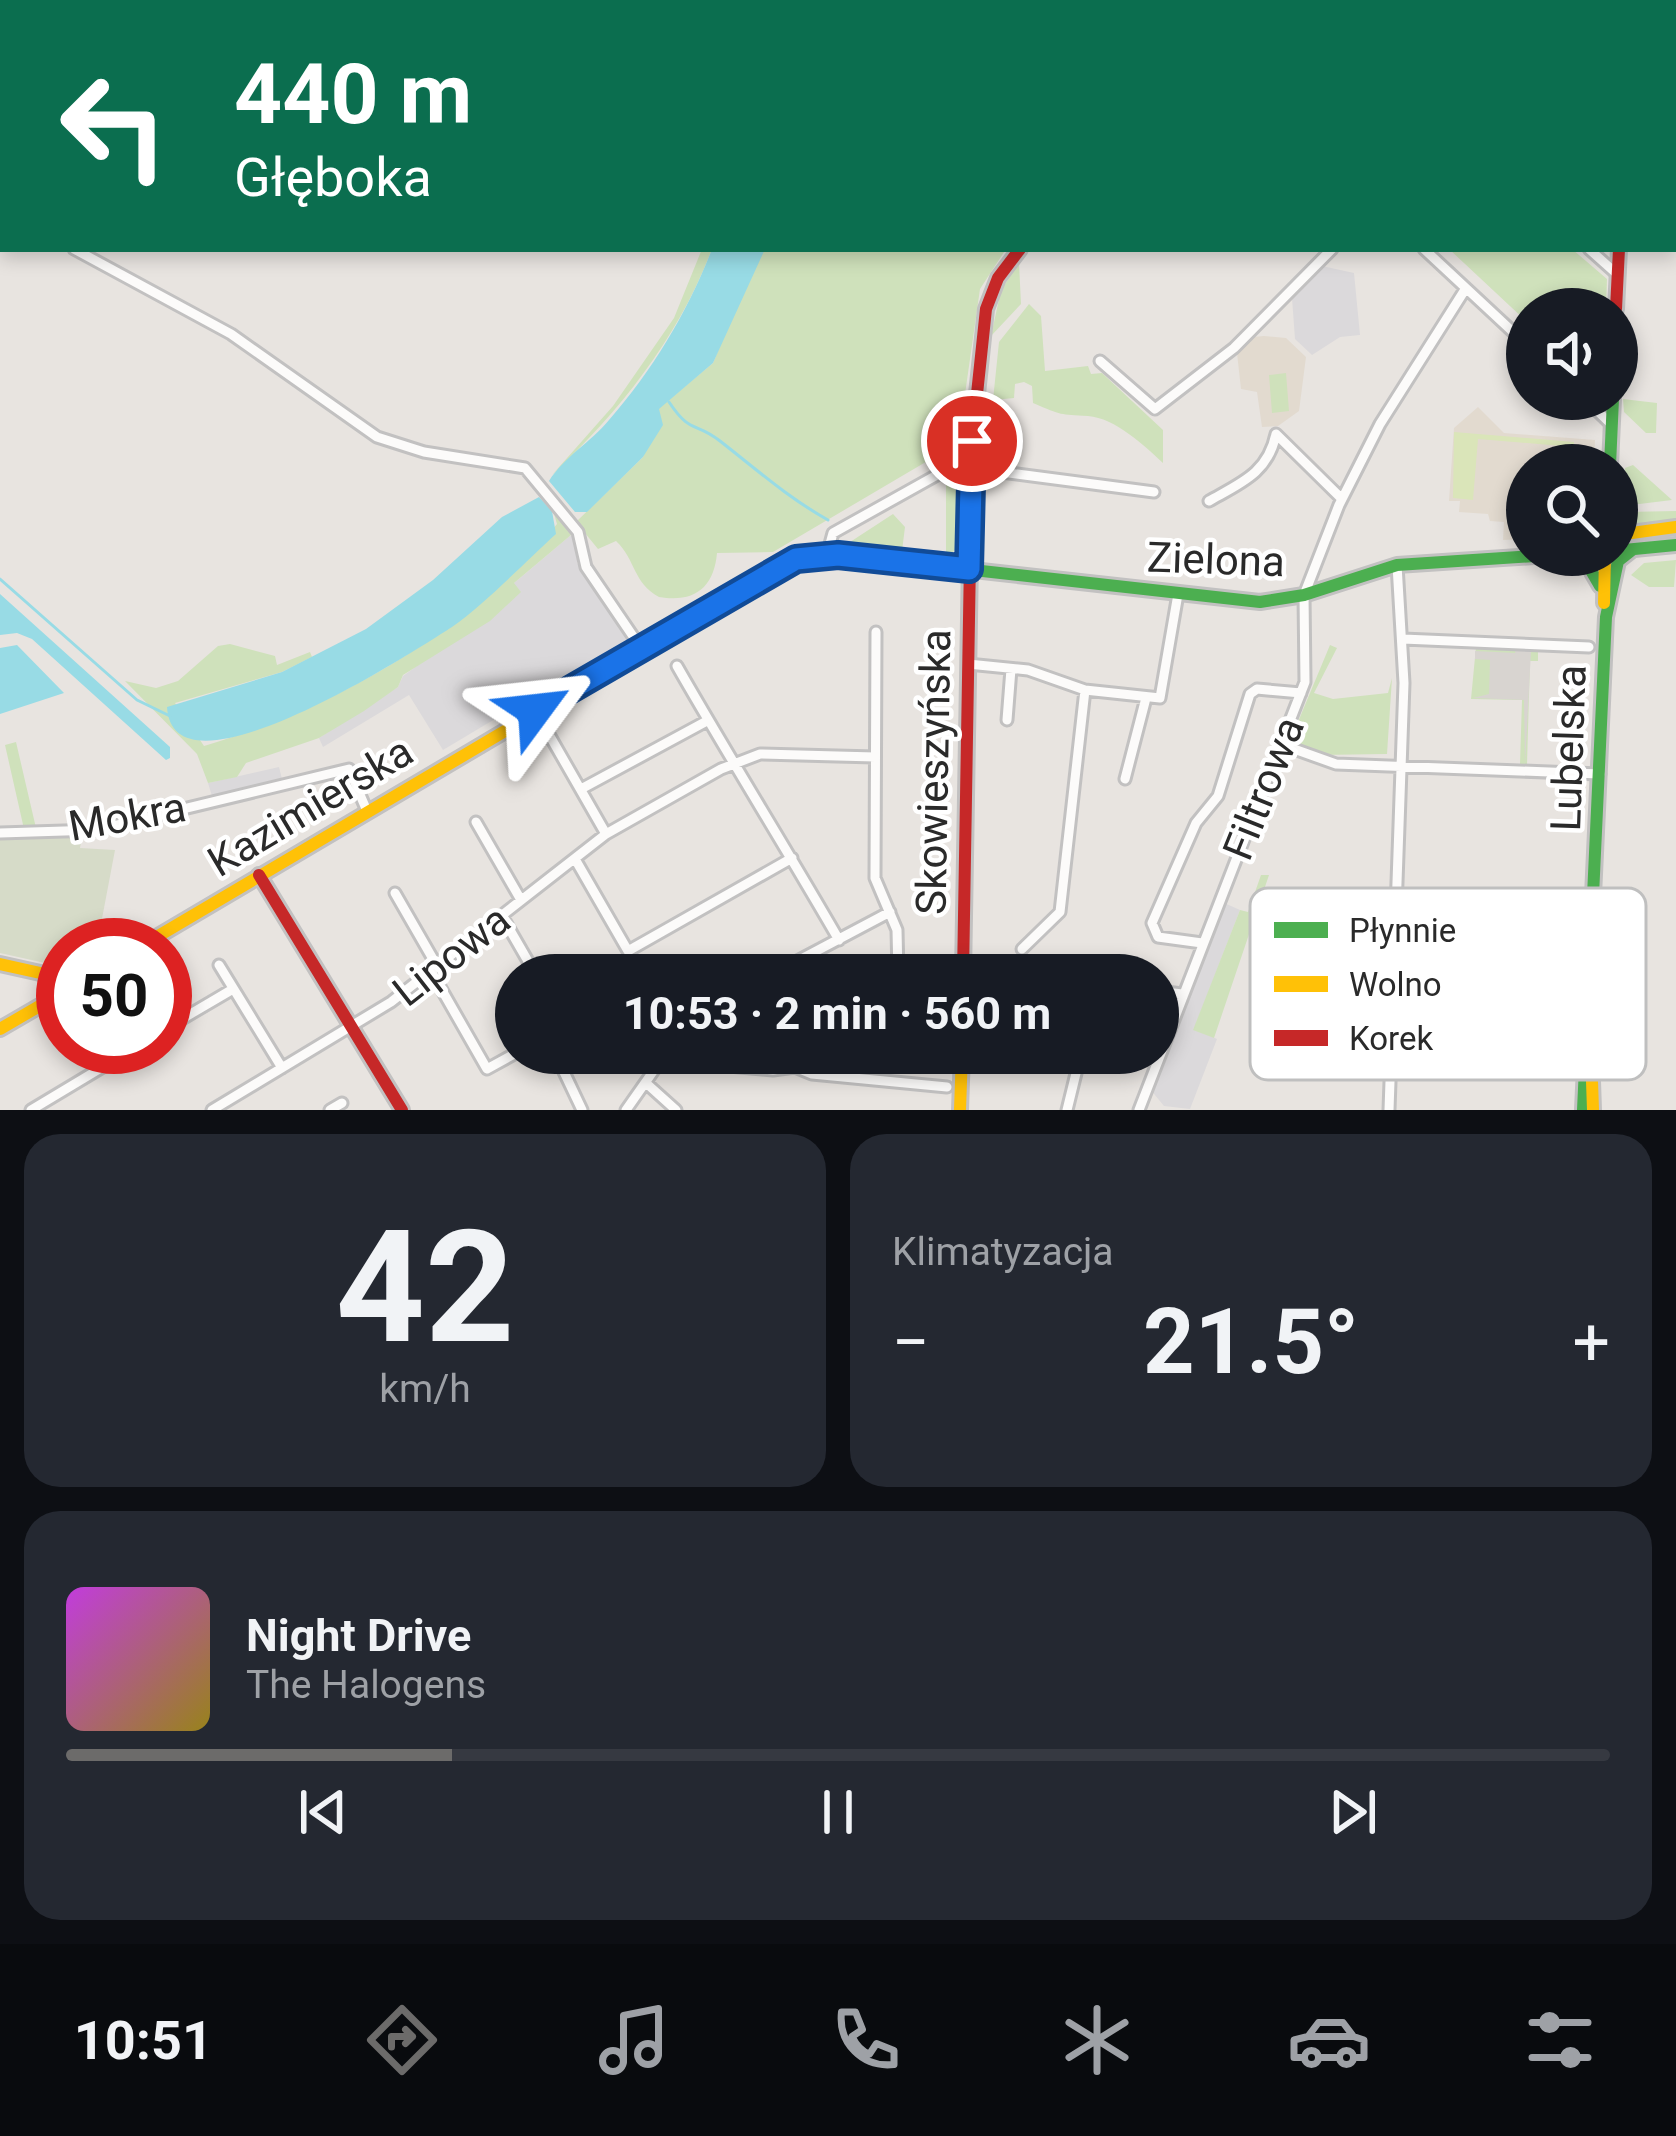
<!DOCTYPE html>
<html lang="pl">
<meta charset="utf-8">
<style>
body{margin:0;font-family:Roboto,sans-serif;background:#242831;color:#f1f3f6;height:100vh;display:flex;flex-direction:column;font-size:45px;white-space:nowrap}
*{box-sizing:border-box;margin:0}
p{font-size:39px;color:#9ea1a6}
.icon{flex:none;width:66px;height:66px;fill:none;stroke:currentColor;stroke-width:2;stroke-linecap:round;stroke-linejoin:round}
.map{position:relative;height:1110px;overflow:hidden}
.side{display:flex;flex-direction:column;gap:24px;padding:24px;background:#0d0f14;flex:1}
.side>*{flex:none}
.hud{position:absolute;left:0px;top:0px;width:1677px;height:252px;box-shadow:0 6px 18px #0003;background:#0b6e4f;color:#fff;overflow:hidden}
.buttons{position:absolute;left:1506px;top:288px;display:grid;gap:24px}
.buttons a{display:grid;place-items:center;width:132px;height:132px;border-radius:50%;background:#171b24;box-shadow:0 6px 18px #0003;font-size:60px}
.speed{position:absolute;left:36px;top:918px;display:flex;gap:24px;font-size:60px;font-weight:700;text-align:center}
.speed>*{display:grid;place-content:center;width:156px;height:156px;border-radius:50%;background:#171b24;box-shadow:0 6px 18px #0003;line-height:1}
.speed .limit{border:18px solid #d22;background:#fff;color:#111}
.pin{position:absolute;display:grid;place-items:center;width:102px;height:102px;color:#fff;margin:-51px;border:6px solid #fff;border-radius:50%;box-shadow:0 3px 12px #0007}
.me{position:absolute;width:132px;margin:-66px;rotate:60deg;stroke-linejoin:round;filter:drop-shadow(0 0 9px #0008)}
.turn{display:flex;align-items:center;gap:42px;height:252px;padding:0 36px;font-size:54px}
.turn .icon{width:156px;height:156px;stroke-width:2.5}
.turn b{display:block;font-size:84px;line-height:102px}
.big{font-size:90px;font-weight:700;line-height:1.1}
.side .tile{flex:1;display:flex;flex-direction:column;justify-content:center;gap:18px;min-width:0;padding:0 42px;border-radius:36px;background:#242831}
.side .dial{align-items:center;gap:0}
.dial b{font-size:156px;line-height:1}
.song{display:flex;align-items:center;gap:36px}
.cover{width:144px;height:144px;border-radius:18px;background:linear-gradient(135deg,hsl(290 70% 55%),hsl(50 70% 35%))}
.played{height:12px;border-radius:6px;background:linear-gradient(90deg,#6c6b6a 25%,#363941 25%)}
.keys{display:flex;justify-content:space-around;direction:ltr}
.heat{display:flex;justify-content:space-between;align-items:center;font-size:66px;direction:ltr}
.side .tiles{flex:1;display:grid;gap:24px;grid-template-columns:1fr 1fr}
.tile:last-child{grid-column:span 2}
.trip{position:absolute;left:495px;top:954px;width:684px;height:120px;border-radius:60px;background:#171b24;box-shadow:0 6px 18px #0003;font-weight:700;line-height:120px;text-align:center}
.dock{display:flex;height:192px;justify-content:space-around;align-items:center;background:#090b0e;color:#9ea1a6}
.dock .icon{width:84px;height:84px}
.dock .on{color:#6c6b6a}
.dock b{font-size:54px;color:#f1f3f6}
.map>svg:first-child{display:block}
.industrial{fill:#dbd9db}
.education{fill:#e2dacf}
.green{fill:#cfe1bb}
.cemetery{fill:#d6dbc8}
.pitch{fill:#dae5b9}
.plaza{fill:#d8d4d0}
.water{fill:#98dbe5}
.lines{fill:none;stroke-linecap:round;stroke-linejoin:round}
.stream{stroke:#98dbe5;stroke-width:3}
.street-casing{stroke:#c2c1c1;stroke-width:15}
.fast-casing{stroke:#c2c1c1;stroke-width:18}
.slow-casing{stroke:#c2c1c1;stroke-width:18}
.jam-casing{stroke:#c2c1c1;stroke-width:18}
.street{stroke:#fcfbfa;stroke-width:9}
.fast{stroke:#4caf50;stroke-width:12}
.slow{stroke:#ffc107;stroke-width:12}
.jam{stroke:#c62828;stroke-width:12}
.route-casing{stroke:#114b97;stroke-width:30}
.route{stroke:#1a73e8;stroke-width:21}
.labels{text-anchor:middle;stroke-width:9;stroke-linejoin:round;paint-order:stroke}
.street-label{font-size:42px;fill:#2a2a2a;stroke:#fff}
.key{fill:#fff;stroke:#bfbfbf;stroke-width:3}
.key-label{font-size:33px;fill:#2a2a2a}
</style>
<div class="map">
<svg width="1676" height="1110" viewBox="0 0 1676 1110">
<rect width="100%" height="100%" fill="#e8e4e0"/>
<!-- industrial -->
<path class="industrial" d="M1322,266L1354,273L1360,335L1340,337L1312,355L1295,339L1292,298Z
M571,535L578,545L577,563L631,638L443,750L409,695L323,747L319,738L398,687L403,676L520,591L513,584Z
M279,767L282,779L212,796L208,783Z
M1222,902L1240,910L1194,1029L1217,1039L1190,1109L1164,1106L1150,1089Z"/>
<!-- education -->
<path class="education" d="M1264,336L1286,338L1306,357L1299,411L1278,426L1262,427L1257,392L1241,389L1237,353L1253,337Z
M1478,407L1504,433L1595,440L1594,465H1527V539L1503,540L1504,522L1490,521L1488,514L1459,512L1460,501H1449L1454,428Z"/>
<!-- green -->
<path class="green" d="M283,0H496L281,3Z
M816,0H1240L815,3Z
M702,249H712C678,338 621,410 552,475L613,406L674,318Z
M760,249H1006L980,289L958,443L773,552L717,553C714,588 694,603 659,597C633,583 636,560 616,541L598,549L576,522L643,457L659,408L713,363Z
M1449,249H1572L1607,279L1606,309H1527V322Z
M1019,263L1021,304L991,336L1001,290Z
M1029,304L1041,316L1045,371L1088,366L1091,374L1102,373L1163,430V463C1145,446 1115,418 1088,416C1059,414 1063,416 1033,403L1032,386L1024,382L1015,384L1014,398L993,400L999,342Z
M1286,373L1289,411L1272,413L1269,375Z
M1623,399L1657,403L1656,433H1646L1624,412Z
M1633,465L1672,500L1623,506L1625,468Z
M958,475V548L946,557V482Z
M553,510L571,535L514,583L521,592L490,621L403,675L398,687L364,711L319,738L246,763L237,777L208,783L197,754L125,681L156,688L178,681L218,646L230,644L275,656L277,665L310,652L312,657L282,672L175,703L204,746C336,707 469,632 557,524Z
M1676,511V523L1617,531L1625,512Z
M893,514L905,527L902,551L847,544Z
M1676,560L1674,587H1649L1631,575L1644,563Z
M1330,645L1337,648L1314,693L1333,699L1388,693L1392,678L1387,754L1319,755L1290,741Z
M1476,647L1538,648V661H1530L1527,764H1520L1522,700L1471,699Z
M16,742L36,828L24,829L5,745Z
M1261,875H1269L1214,1038L1193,1030L1240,910L1248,912Z"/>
<!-- cemetery -->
<path class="cemetery" d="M83,830L80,848L115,850L97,945H63V967L0,953V835Z"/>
<!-- pitch -->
<path class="pitch" d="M1454,432L1574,442V447L1478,439L1473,500L1453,498Z"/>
<!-- plaza -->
<path class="plaza" d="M1516,648L1531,651L1525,765L1524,700L1473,698L1489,694L1490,660L1475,659V651L1515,653Z"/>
<!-- water -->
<path class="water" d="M712,249H765L713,363L659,409L663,425L643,457L587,512H575L549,481C564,457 591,442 609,420C653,370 688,311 712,249Z
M539,497L552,511L556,534C525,562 486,603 452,627C413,652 173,808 167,707L282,672L366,629L433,580L502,517Z
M0,594L170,747V758L166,760L32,639L17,633L0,635Z
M17,645L64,693L0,714V648Z"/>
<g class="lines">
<!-- stream -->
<path class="stream" d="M669,402C691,435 695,421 720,441C756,469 787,497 828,520
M0,579L137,700L170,716"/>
<!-- street casing -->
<g class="street-casing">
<path id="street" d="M1323,0L1326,3
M1569,3L1571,0
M74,249L231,334L377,437L424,452L525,468L578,532L586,567L641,648
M1424,249L1527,345
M1589,249L1618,275
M1100,361L1155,409L1234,348L1332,249
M1585,399L1611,424
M971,468L1154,492
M1209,501C1241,483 1268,473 1276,434L1342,499
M827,555L833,533L971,456
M876,632L875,878L897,930L898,975
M1403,639L1589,647
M968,664L1028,670L1085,690L1160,698L1178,594
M677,666C729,757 786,848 839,940
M1007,720L1011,669
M1280,744L1336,764L1600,774
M1125,779L1146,698
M581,789L705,722
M476,822L521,900
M0,833L96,830L349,769L367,811
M606,834L721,769L760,754L875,757
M575,859L628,951L792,858
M395,893L437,966
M502,916L536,975
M1202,943L1158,937L1152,923L1196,823L1218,796L1250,694L1257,689L1301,693
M1022,949L1060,912L1085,690
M219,965L282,1068
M431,971L487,1069L516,1053
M771,975L890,912
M1158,991L1182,994
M165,1029L233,989
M555,1053L582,1110
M585,1053L773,1070L795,1067L812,1074L947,1087
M795,1067L813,1053
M646,1083L676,1110
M31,1110L136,1047
M212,1110L391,1002L606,834L535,710
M330,1110L342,1103
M626,1110L666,1053
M1067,1110L1081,1053
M1139,1110L1305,682L1304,595L1339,505L1380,424L1466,288
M1389,1110L1404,683L1397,565"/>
</g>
<!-- fast casing -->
<g class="fast-casing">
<path id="fast" d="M1251,3L1253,0
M1610,465L1613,399
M1624,550L1676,545
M1562,555L1589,567L1600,586
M708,611L796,559L838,555L1260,602L1304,595L1397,565L1549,555
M1583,1110L1606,617L1618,561L1632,550"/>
</g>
<!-- slow casing -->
<g class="slow-casing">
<path id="slow" d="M1628,0V3
M1617,535L1676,527
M1604,603L1605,555
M143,945L708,611
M0,964L63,978
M0,1029L55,997L63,980
M1592,1081L1593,1110
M960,1110L962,1053"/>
</g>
<!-- jam casing -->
<g class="jam-casing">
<path id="jam" d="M1616,309L1619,249
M259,875L402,1110
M963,975L972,441L986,309L998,278L1020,249"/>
</g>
<!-- street -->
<use href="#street" class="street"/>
<!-- fast -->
<use href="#fast" class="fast"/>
<!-- slow -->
<use href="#slow" class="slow"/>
<!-- jam -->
<use href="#jam" class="jam"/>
</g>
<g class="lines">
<!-- route casing -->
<g class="route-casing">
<path id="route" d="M535,710L796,559L838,555L969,569L972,441"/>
</g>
<!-- route -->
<use href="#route" class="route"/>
</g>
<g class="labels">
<!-- street labels -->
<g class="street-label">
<text transform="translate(1216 559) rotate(2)" y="15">Zielona</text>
<text transform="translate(1568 748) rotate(-88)" y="15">Lubelska</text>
<text transform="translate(933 772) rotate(-89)" y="15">Skowieszyńska</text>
<text transform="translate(1263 788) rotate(-68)" y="15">Filtrowa</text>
<text transform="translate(310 806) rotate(-31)" y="15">Kazimierska</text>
<text transform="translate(127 816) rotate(-10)" y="15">Mokra</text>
<text transform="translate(451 955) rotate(-38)" y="15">Lipowa</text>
</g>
</g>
<!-- legend -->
<rect x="1250" y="888" width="396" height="192" rx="18" class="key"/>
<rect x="1274" y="922" width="54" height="16" fill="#4caf50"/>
<rect x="1274" y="976" width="54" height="16" fill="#ffc107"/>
<rect x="1274" y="1030" width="54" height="16" fill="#c62828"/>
<g class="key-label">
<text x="1349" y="942">Płynnie</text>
<text x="1349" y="996">Wolno</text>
<text x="1349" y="1050">Korek</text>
</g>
</svg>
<div class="buttons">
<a><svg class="icon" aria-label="sound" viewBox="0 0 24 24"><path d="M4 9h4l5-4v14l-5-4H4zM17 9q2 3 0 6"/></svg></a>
<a><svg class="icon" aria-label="search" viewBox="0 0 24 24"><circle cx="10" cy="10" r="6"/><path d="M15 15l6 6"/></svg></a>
</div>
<div class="speed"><div class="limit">50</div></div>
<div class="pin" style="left:972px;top:441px;background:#d93025"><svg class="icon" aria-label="arrive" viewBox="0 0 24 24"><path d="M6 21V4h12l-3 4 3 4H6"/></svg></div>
<svg class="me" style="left:535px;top:710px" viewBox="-20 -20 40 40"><path d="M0-17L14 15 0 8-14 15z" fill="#1a73e8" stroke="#fff" stroke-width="4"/></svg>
<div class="trip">10:53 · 2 min · 560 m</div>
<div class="hud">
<div class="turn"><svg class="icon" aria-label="left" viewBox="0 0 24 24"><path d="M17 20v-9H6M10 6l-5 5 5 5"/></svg><div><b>440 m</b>Głęboka</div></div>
</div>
</div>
<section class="side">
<div class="tiles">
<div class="tile dial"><b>42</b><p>km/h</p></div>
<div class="tile"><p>Klimatyzacja</p>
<div class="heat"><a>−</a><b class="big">21.5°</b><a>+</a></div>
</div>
<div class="tile">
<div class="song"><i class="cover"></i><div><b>Night Drive</b><p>The Halogens</p></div></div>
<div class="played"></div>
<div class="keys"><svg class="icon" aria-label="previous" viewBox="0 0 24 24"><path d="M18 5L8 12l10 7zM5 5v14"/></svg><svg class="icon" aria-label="pause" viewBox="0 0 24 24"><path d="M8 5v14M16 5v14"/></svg><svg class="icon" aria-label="next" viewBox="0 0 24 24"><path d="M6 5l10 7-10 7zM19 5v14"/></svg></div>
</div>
</div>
</section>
<nav class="dock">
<b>10:51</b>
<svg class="icon on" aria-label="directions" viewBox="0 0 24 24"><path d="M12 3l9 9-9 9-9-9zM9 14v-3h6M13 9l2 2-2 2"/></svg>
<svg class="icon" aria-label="music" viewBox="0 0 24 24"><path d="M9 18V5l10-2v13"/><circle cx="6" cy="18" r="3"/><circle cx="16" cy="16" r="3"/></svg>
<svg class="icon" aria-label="phone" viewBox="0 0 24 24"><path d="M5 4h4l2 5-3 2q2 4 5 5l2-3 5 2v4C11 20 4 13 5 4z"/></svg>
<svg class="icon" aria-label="climate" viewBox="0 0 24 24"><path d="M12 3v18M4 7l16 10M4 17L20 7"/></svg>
<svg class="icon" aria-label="car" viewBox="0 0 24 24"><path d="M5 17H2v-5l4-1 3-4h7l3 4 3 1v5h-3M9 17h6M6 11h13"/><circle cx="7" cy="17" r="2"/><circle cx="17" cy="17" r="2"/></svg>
<svg class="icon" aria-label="filters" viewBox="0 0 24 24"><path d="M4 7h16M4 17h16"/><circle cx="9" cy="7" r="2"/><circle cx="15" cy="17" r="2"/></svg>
</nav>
